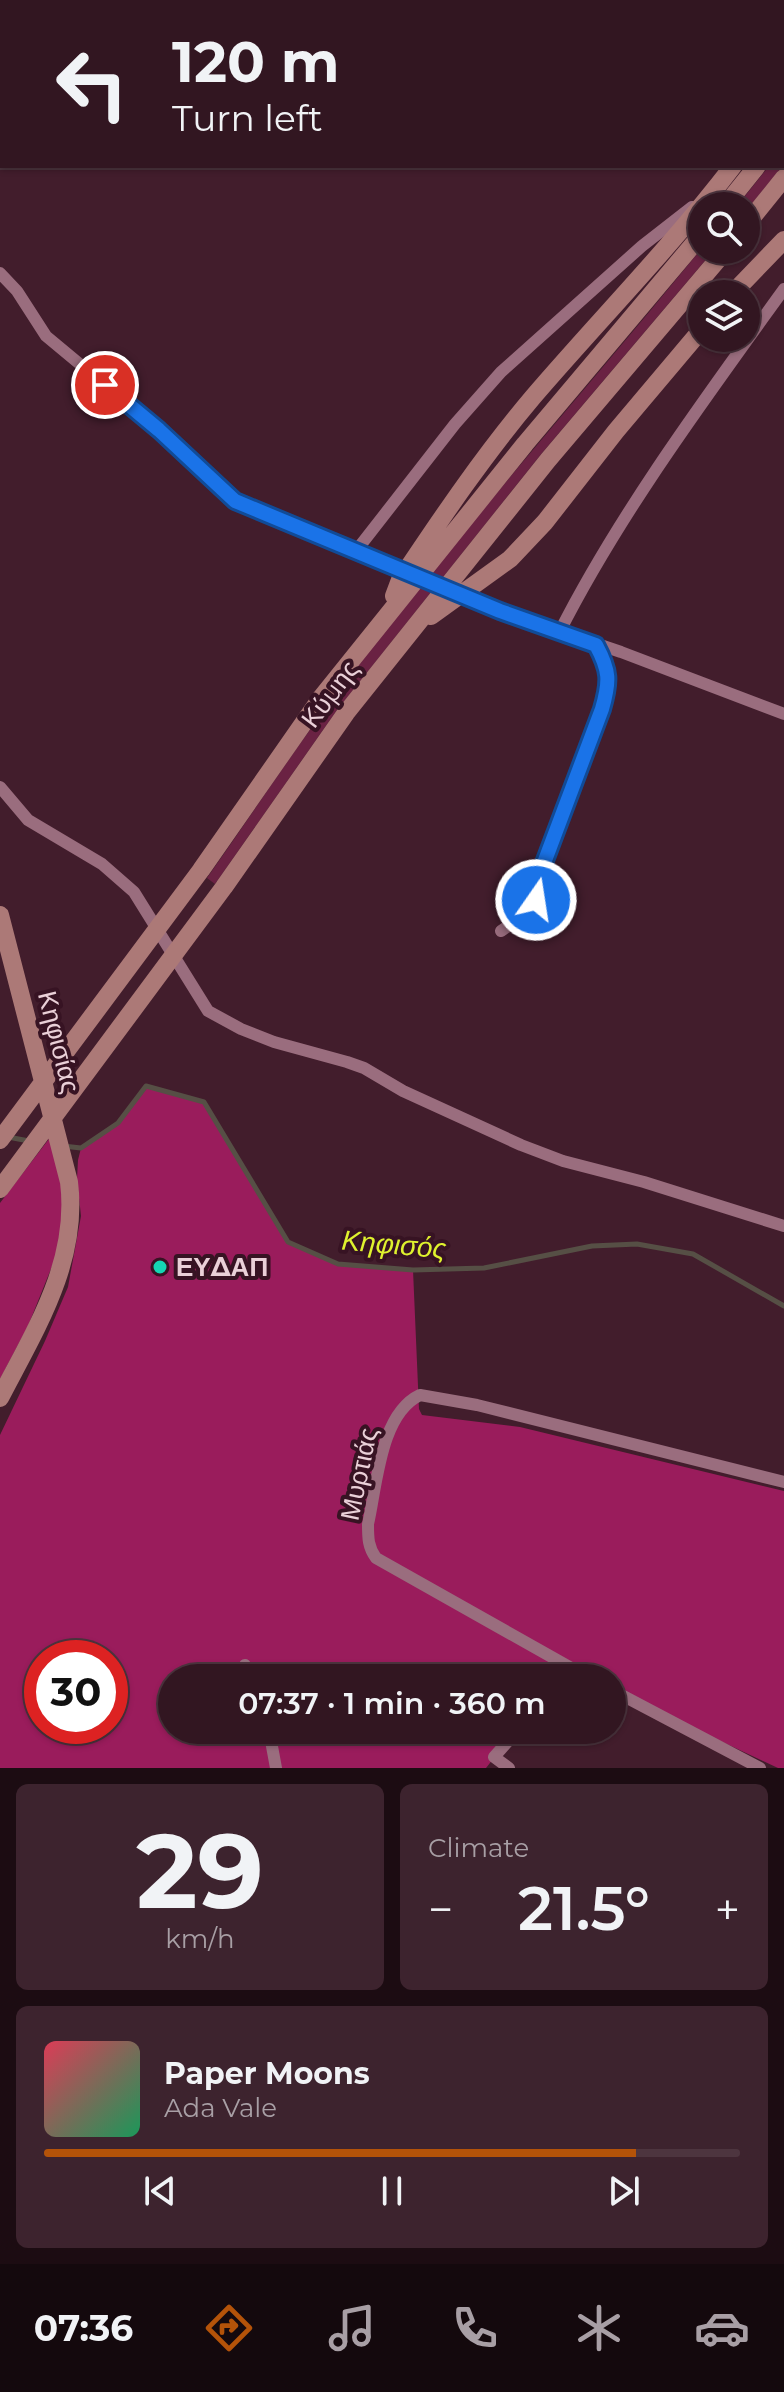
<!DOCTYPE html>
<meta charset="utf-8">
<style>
body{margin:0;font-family:Montserrat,sans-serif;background:#3d232e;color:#f1f3f6;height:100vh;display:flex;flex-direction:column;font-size:30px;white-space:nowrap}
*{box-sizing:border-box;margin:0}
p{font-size:26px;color:#a89fa5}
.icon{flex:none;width:44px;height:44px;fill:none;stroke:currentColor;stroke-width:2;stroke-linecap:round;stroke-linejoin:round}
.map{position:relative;height:1768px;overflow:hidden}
.drawer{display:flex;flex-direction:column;gap:16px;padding:16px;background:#1c0c12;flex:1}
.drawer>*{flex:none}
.banner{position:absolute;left:0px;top:0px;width:784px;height:168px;box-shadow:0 2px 6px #0004,0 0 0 2px #4d353f;background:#321621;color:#f1f3f6;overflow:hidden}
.fabs{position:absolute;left:688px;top:192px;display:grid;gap:16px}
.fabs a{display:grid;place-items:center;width:72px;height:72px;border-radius:50%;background:#321621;box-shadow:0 2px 6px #0004,0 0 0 2px #4d353f;font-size:40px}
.speed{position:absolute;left:24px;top:1640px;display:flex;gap:16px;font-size:40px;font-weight:700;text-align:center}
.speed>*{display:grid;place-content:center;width:104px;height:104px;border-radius:50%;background:#321621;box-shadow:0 2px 6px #0004,0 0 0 2px #4d353f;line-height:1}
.speed .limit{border:12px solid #d22;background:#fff;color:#111}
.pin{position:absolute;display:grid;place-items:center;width:68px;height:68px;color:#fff;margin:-34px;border:4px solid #fff;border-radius:50%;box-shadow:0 2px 8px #0007}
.me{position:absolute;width:88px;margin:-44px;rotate:13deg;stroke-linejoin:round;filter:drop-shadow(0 0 6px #0008)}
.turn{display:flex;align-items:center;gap:28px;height:168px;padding:0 40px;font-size:36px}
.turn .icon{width:104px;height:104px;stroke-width:2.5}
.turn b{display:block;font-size:56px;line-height:68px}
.big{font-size:60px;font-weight:600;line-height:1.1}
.drawer .card{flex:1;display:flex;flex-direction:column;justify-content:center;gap:12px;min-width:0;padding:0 28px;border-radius:12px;background:#3d232e}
.drawer .dial{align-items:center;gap:0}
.dial b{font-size:104px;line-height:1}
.song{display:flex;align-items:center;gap:24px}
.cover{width:96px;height:96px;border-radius:12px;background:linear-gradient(135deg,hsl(350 70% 55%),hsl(150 70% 35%))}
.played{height:8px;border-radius:4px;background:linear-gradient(90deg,#b45309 85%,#4d353f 85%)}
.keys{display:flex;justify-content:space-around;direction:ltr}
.heat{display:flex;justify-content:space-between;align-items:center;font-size:44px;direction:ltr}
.drawer .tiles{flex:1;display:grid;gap:16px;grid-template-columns:1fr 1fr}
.card:last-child{grid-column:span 2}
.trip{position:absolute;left:158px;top:1664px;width:468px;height:80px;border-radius:40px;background:#321621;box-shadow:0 2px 6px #0004,0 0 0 2px #4d353f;font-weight:600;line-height:80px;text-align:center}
.tabs{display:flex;height:128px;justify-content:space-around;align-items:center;background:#14090d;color:#a89fa5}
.tabs .icon{width:56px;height:56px}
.tabs .on{color:#b45309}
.tabs b{font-size:36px;color:#f1f3f6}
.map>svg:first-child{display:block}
.green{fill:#6a2243}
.forest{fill:#9a1c5c;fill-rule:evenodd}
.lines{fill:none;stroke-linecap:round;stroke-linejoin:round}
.stream{stroke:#564f45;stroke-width:5}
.street{stroke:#9a6d7e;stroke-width:12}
.secondary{stroke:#ac7977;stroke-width:18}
.route-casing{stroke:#114b97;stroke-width:20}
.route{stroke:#1a73e8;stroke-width:14}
.poi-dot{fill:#15d5b3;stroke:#371323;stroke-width:3}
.labels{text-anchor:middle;stroke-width:8;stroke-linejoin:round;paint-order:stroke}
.street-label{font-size:26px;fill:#ead0d8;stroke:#371323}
.poi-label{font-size:26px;font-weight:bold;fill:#ead0d8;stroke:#371323;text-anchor:start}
.water-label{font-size:28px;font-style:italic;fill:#dff22e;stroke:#371323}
</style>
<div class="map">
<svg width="784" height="1768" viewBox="0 0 784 1768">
<rect width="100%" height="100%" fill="#421d2c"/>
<!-- green -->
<path class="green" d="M784,148V164L746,211V206H737L769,166H782Z
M702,248L714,250L542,453L337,710L215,884L207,878C248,820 287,760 329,704C446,546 578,400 702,248Z"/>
<!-- forest -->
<path class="forest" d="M146,1086L204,1102L288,1242L338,1264L413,1270L419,1409L422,1415L520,1427L784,1491V1768H778L612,1690V1678H586L565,1668L557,1678H172V1730H516L486,1768H0V1435L45,1341L68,1287L81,1216L77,1179L78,1160L81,1148L118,1123ZM42,1658H110V1726H42Z
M55,1131L64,1183L61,1244L28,1326L0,1379V1203Z"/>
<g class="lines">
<!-- stream -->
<path class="stream" d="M8,1137L29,1141
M63,1146L81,1148L118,1123L146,1086L204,1102L288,1242L338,1264L413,1270L484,1268L592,1246L637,1244L693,1254L784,1306"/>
<!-- street -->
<path class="street" d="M0,273L17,291L46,336L159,430L235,501L500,611L621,652L784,714
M356,551L455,424L501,372L642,246L692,207
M560,631C620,513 706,397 784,289
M0,787L28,820L102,864L134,892L208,1011L241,1029L274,1042L347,1062L364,1068L403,1091L521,1145L563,1161L644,1182L784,1226
M501,931L527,913L536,900L544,863L602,709C610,681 610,671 596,645
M245,1665L251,1678
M589,1678L376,1558C368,1547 368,1538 368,1524C377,1485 380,1414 420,1395L477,1405L784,1482
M612,1690L760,1768
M269,1730L276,1768
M509,1768L494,1757L518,1730"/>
<!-- secondary -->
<path class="secondary" d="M731,0L733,2
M782,26L784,27
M782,106L784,104
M782,135L784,133
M725,206L757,166
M746,225L784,178
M732,294L784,240
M394,596L400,580C442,517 484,455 533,397C599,320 671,247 733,166
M431,616L510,559L545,522L616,431L702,329
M0,915L69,1182C79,1262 35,1330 0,1398
M0,1140L201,870L321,698L525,444L702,234
M0,1189L224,887L346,713L548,460L726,250"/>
</g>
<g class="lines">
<!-- route casing -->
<g class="route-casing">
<path id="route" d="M105,385L159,430L235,501L500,611L596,645C610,671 610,681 602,709L544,863L536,900"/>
</g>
<!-- route -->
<use href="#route" class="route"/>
</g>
<!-- markers -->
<circle class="poi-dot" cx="160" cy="1267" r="8"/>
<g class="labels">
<!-- street labels -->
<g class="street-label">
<text transform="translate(330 694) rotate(-53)" y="9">Κύμης</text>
<text transform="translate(59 1042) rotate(76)" y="9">Κηφισίας</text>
<text transform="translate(359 1474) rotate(-78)" y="9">Μυρτιάς</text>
</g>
<!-- poi labels -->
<g class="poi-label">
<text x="176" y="1276">ΕΥΔΑΠ</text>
</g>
<!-- water labels -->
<g class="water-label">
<text transform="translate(394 1244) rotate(5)" y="10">Κηφισός</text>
</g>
</g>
</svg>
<div class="fabs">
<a><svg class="icon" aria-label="search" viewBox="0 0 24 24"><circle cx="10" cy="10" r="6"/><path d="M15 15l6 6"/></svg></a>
<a><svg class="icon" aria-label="layers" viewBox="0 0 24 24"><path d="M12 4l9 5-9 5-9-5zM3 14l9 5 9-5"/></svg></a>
</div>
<div class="speed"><div class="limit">30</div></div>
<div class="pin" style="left:105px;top:385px;background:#d93025"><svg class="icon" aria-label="arrive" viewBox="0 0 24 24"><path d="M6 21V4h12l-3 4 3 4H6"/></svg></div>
<svg class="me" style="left:536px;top:900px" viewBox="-20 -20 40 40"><circle r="17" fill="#1a73e8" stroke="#fff" stroke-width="3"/><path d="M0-11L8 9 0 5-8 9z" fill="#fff"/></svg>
<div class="trip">07:37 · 1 min · 360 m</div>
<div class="banner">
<div class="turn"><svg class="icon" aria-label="left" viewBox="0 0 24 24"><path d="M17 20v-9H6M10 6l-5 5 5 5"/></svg><div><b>120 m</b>Turn left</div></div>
</div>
</div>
<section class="drawer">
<div class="tiles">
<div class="card dial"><b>29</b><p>km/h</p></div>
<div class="card"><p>Climate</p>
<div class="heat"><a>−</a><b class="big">21.5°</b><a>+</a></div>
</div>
<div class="card">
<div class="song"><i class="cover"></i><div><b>Paper Moons</b><p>Ada Vale</p></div></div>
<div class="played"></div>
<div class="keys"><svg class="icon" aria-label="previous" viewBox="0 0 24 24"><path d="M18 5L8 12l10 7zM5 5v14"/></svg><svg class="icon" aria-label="pause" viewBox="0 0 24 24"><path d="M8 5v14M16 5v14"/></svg><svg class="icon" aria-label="next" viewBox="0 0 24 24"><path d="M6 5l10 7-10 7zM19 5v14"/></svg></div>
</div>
</div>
</section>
<nav class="tabs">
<b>07:36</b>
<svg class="icon on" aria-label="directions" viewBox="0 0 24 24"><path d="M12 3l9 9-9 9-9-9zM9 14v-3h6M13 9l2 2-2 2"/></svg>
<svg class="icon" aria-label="music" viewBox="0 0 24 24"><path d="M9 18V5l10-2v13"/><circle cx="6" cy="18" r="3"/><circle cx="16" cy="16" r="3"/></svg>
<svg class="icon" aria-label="phone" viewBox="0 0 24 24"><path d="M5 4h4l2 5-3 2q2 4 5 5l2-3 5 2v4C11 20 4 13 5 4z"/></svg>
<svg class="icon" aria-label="climate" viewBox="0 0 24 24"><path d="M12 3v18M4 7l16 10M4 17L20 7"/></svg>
<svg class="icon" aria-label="car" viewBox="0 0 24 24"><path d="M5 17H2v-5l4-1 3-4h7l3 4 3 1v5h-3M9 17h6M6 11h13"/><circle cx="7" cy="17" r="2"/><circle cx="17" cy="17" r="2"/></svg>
</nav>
